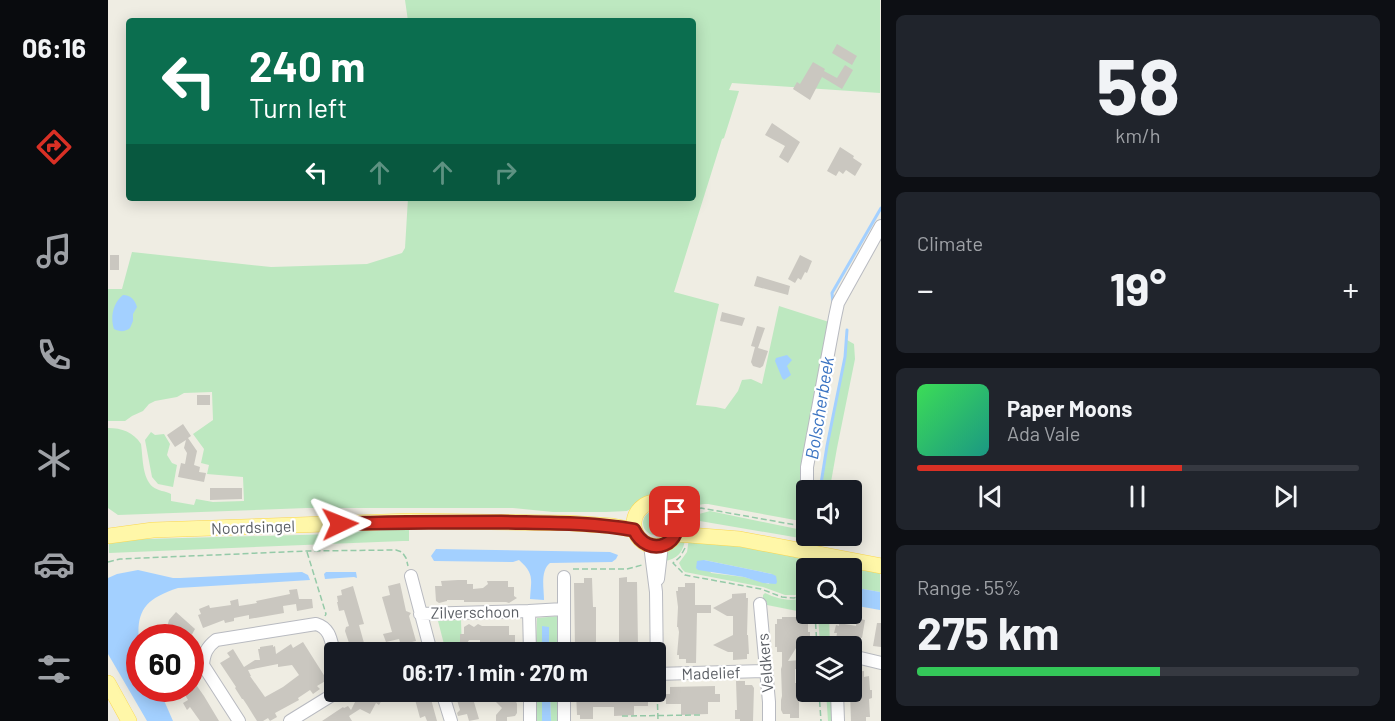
<!DOCTYPE html>
<meta charset="utf-8">
<style>
body{margin:0;font-family:Barlow,sans-serif;background:#20242c;color:#f1f3f6;height:100vh;display:flex;flex-direction:column;font-size:22px;white-space:nowrap}
*{box-sizing:border-box;margin:0}
p{font-size:20px;color:#9ea1a6}
.icon{flex:none;width:33px;height:33px;fill:none;stroke:currentColor;stroke-width:2;stroke-linecap:round;stroke-linejoin:round}
.map{position:relative;flex:1;overflow:hidden}
.sheet{display:flex;flex-direction:column;gap:15px;padding:15px;background:#0d0f14;width:514px}
.sheet>*{flex:none}
.top-card{position:absolute;left:18px;top:18px;width:570px;height:183px;border-radius:6px;box-shadow:0 3px 15px #0003;background:#0b6e4f;color:#fff;overflow:hidden}
.controls{position:absolute;left:688px;top:480px;display:grid;gap:12px}
.controls a{display:grid;place-items:center;width:66px;height:66px;border-radius:6px;background:#171b24;box-shadow:0 3px 15px #0003;font-size:30px}
.speed{position:absolute;left:18px;top:624px;display:flex;gap:12px;font-size:30px;font-weight:700;text-align:center}
.speed>*{display:grid;place-content:center;width:78px;height:78px;border-radius:50%;background:#171b24;box-shadow:0 3px 15px #0003;line-height:1}
.speed .limit{border:9px solid #d22;background:#fff;color:#111}
.pin{position:absolute;display:grid;place-items:center;width:51px;height:51px;color:#fff;margin:-26px;border-radius:12px;box-shadow:0 3px 9px #0006}
.me{position:absolute;width:66px;margin:-33px;rotate:88deg;stroke-linejoin:round;filter:drop-shadow(0 0 4px #0008)}
.turn{display:flex;align-items:center;gap:21px;height:126px;padding:0 24px;font-size:27px}
.turn .icon{width:78px;height:78px;stroke-width:2.5}
.turn b{display:block;font-size:42px;line-height:51px}
.lanes{display:flex;align-items:center;height:57px;padding:0 24px;background:#0003;justify-content:center;gap:30px;direction:ltr}
.lanes .off{opacity:.35}
.big{font-size:45px;font-weight:700;line-height:1.1}
.sheet .card{flex:1;display:flex;flex-direction:column;justify-content:center;gap:9px;min-width:0;padding:0 21px;border-radius:9px;background:#20242c}
.sheet .dial{align-items:center;gap:0}
.dial b{font-size:78px;line-height:1}
.song{display:flex;align-items:center;gap:18px}
.cover{width:72px;height:72px;border-radius:9px;background:linear-gradient(135deg,hsl(130 70% 55%),hsl(170 70% 35%))}
.played{height:6px;border-radius:3px;background:linear-gradient(90deg,#d93025 60%,#363941 60%)}
.keys{display:flex;justify-content:space-around;direction:ltr}
.heat{display:flex;justify-content:space-between;align-items:center;font-size:33px;direction:ltr}
.charge{height:9px;border-radius:4px;background:linear-gradient(90deg,#34c759 55%,#363941 0)}
.trip{position:absolute;left:216px;top:642px;width:342px;height:60px;border-radius:6px;background:#171b24;box-shadow:0 3px 15px #0003;font-weight:700;line-height:60px;text-align:center}
main{display:flex;flex:1;min-height:0}
.tabs{display:flex;flex-direction:column;width:108px;justify-content:space-around;align-items:center;background:#090b0e;color:#9ea1a6}
.tabs .icon{width:42px;height:42px}
.tabs .current{color:#d93025}
.tabs b{font-size:27px;color:#f1f3f6}
.map>svg:first-child{display:block}
.green{fill:#bde8c0;fill-rule:evenodd}
.water{fill:#a3d0ff}
.lines{fill:none;stroke-linecap:round;stroke-linejoin:round}
.stream{stroke:#a3d0ff;stroke-width:3}
.building{fill:#cac7c0;fill-rule:evenodd}
.minor-casing{stroke:#b8bac0;stroke-width:14}
.major-casing{stroke:#fbd750;stroke-width:16}
.path{stroke:#95caa8;stroke-width:1.5;stroke-dasharray:6 3;stroke-linecap:butt}
.minor{stroke:#fff;stroke-width:12}
.major{stroke:#fff7a8;stroke-width:15}
.route-casing{stroke:#8d1f18;stroke-width:15}
.route{stroke:#d93025;stroke-width:10}
.labels{text-anchor:middle;stroke-width:4.5;stroke-linejoin:round;paint-order:stroke}
.street-label{font-size:16px;fill:#5b5f65;stroke:#fff}
.water-label{font-size:18px;font-style:italic;fill:#3a73c2;stroke:#fff}
</style>
<main>
<nav class="tabs">
<b>06:16</b>
<svg class="icon current" aria-label="directions" viewBox="0 0 24 24"><path d="M12 3l9 9-9 9-9-9zM9 14v-3h6M13 9l2 2-2 2"/></svg>
<svg class="icon" aria-label="music" viewBox="0 0 24 24"><path d="M9 18V5l10-2v13"/><circle cx="6" cy="18" r="3"/><circle cx="16" cy="16" r="3"/></svg>
<svg class="icon" aria-label="phone" viewBox="0 0 24 24"><path d="M5 4h4l2 5-3 2q2 4 5 5l2-3 5 2v4C11 20 4 13 5 4z"/></svg>
<svg class="icon" aria-label="climate" viewBox="0 0 24 24"><path d="M12 3v18M4 7l16 10M4 17L20 7"/></svg>
<svg class="icon" aria-label="car" viewBox="0 0 24 24"><path d="M5 17H2v-5l4-1 3-4h7l3 4 3 1v5h-3M9 17h6M6 11h13"/><circle cx="7" cy="17" r="2"/><circle cx="17" cy="17" r="2"/></svg>
<svg class="icon" aria-label="filters" viewBox="0 0 24 24"><path d="M4 7h16M4 17h16"/><circle cx="9" cy="7" r="2"/><circle cx="15" cy="17" r="2"/></svg>
</nav>
<div class="map">
<svg width="773" height="721" viewBox="0 0 773 721">
<rect width="100%" height="100%" fill="#efede3"/>
<!-- green -->
<path class="green" d="M297,0H772V93L624,83L621,90L631,91L616,138L614,139L566,292L611,304L588,405L608,407L617,409L630,391L634,380L643,379L654,384L671,306L721,322L696,488L698,522L600,504C587,504 585,507 578,518L565,504L551,496L542,498L519,511L498,512H445L405,508H199L10,515L0,508V428C14,428 25,432 33,444C35,457 34,478 45,487C50,491 58,491 63,494V501L86,505L88,499L105,502L136,501L135,477L99,474L101,465L93,463L96,449L85,434L105,420L104,392L76,393L69,397L47,401L41,404L35,411L24,416L17,421H0V289H14L24,252L163,267L259,264L294,253L297,248L300,198H585V21H300Z
M739,340L746,344L747,359L729,448L723,482L719,489L712,490L719,446L737,357Z
M43,432L47,435L56,434L62,444L59,455L64,463L69,465L65,487L50,484L44,477L37,440Z
M602,511L699,531V536H715V542L586,520L591,514Z
M535 523a12 12 0 1 1 24 0a12 12 0 1 1-24 0Z
M301,529V542V541H295L1,553V540L228,534L253,531Z
M581,538L772,570V592L744,587V568H699V592L687,595H677L655,587L577,572L574,569L571,563L579,552ZM596,560L601,561L664,574L661,584L636,577L603,573Z
M577,539C576,551 569,560 556,561C560,549 566,543 577,539Z
M657,593C672,600 684,602 699,597V613L659,605V602H655V595Z
M710,614H721L722,646H712Z
M452,616L453,652H441V628L434,627V652H428L429,618Z
M353,620L354,652H338L330,621Z
M428,692H434V721H427Z
M442,692H454L455,721H443Z
M718,692H725L727,721H720Z"/>
<!-- water -->
<path class="water" d="M15,295C23,295 27,300 29,307L25,314V321L22,328C17,332 12,332 6,329C2,317 5,303 15,295Z
M679,355L684,360L679,366L683,375L676,380L674,378L667,361L668,358Z
M328,549L502,552L510,555L508,559L504,562L442,563C432,571 436,588 436,600L422,599C423,580 427,574 411,560L405,562L326,561L323,556Z
M596,560L664,574L668,576L669,582L668,584L655,583L636,577L590,570L588,568L589,561Z
M30,570L65,578H72L194,572L200,575L202,580L70,588C33,600 27,614 32,651C33,663 32,676 32,688L51,689L65,721H39L0,654V578L9,574Z
M218,572H248L249,578L246,577L217,579L216,574Z
M744,587L772,592V610L744,605Z
M434,626L441,627V652H434Z
M434,692H442L443,721H434Z"/>
<g class="lines">
<!-- stream -->
<path class="stream" d="M725,303L724,293L773,208
M712,490L719,446L737,357L739,330
M715,536V542"/>
</g>
<!-- building -->
<path class="building" d="M729,44L749,56L744,65L724,53Z
M705,62L717,69L716,71L729,78L737,65L745,70L734,89L714,77L702,100L685,89L689,82L692,84Z
M664,123L692,142L680,163L671,157L677,146L657,135Z
M732,147L746,156L745,158L754,164L747,176L738,170L735,174L731,171L728,176L719,171Z
M2,255H11V270H2Z
M692,255L704,261L699,273L697,272L693,280L690,278L687,283L680,279Z
M649,276L682,286L680,295L646,286Z
M614,312L637,318L634,326L612,321Z
M649,326L657,328L650,348L660,351L655,366L652,368L645,366L643,362L647,347L643,346Z
M89,395H102V405H89Z
M75,424L83,436L80,438L89,451L86,465L92,467L91,472L98,473L96,482L70,477L73,463L77,464L79,453L76,448L78,440L67,447L59,435Z
M102,488H134V499L102,500Z
M519,577V582H529L530,646H529V652H511V578Z
M476,578H484L485,607H488V642H485V650H482V652H468V647H467L466,583H476Z
M350,580H359V584H365V589L375,588L380,584L379,581H400V587H406V596L409,598L401,603L398,602H356V600H339V601L331,603L328,601L327,586H334L333,581Z
M292,583L298,611L303,613L301,616L308,641L304,642L307,652H295L291,639L278,642L275,634L284,632L274,597L282,595L280,586Z
M577,583H587V605H603V613H589L588,663H578V659H571V655H569L571,632L570,627H569L570,607L568,591H570V587H577Z
M245,586L256,624L251,625L256,643L260,642L263,652H244L237,631L238,627L241,626L236,610L231,611L229,602H230L229,596L234,595L233,590Z
M189,589L191,599H204L205,608L189,611L188,604L175,606L176,613L141,619V615L126,618V621L117,623L116,620L95,628L90,615L93,614L91,609L101,605L102,608L123,605L122,601L130,599L131,606L149,603L148,601L182,594L181,590Z
M638,593V598H640L639,635H640L641,654H639V659L625,660V652H620L605,645L625,635V616H619L605,608L624,598V594Z
M68,612L87,629L82,638H56L61,620Z
M674,617H700V632H702V641H694L688,644V648L680,661L692,660V669H687V683H691V718H682V714H675L673,710V700L674,696L673,669L674,666V652H669V647H667V624H669V619H674Z
M749,618L757,620L754,638L750,637L749,643L728,639L729,633H726L728,625L731,626V623L748,626Z
M769,623H773V647L765,646Z
M361,624L366,627L370,624L374,626H401V635H407V643L380,644V646L372,647V640H361L354,652H352V634H356V627Z
M195,642L219,680L209,686L212,689L205,694L202,690L190,698L191,700L167,713L169,717L162,721L160,718L155,721H149L139,705L135,699H134L127,688L128,687L112,663L122,657L119,653L125,649L136,667L147,660H152L150,649H152V647L165,645V647L167,646L168,654L183,644L185,648ZM170,664V667L184,665L191,675L175,687L157,697L142,676H143L140,670Z
M756,671V677L761,676L762,690H764V698L761,699L762,717H758V721H743L742,692H744V672Z
M82,676L96,696L111,721H92L82,707L79,710L75,703L80,700L73,688H82Z
M628,681H637V685H644L646,688L645,721H632V719H627V710H629Z
M607,686V694H612V702H600V714L573,715V704H558V694H562V687Z
M305,692H321L329,721H319L317,716L312,718Z
M355,692H363L371,719L361,721L359,714L350,716L349,713L352,710L349,700L356,696Z
M468,692H536V695L540,694V706H526V715L506,716V707H485V719H472V715H469Z
M262,693L275,698L271,705L268,703L262,714L252,709L241,716L244,721H214L235,707L236,708L240,706L243,710L248,700L250,701L252,697L258,700Z
M387,694H396V700L407,699L409,704V713L407,716L399,717V721H388V715L394,708L386,700Z"/>
<g class="lines">
<!-- minor casing -->
<g class="minor-casing">
<path id="minor" d="M699,490V467L727,317L730,303L773,226
M542,545L548,592L549,674
M303,576L323,652
M456,577V652
M550,579L554,545
M652,604L661,702V721
M312,614L421,611
M422,652L421,611L455,609
M744,656L773,663
M548,674L658,671
M334,692L343,721
M422,692V721
M729,692L730,721
M131,721L95,665C96,653 99,647 108,640L208,624C222,628 223,640 226,653
M182,721L229,692
M456,721V692"/>
</g>
<!-- major casing -->
<g class="major-casing">
<path id="major" d="M526 524a22 22 0 1 1 44 0a22 22 0 1 1-44 0Z
M568,534L632,539L773,566
M0,536L45,530L302,521L461,523L505,526L526,530
M0,683L21,721"/>
</g>
<!-- path -->
<path class="path" d="M582,523L586,511L593,508L699,527
M577,548L572,557L565,563L577,575L582,576L653,589L674,597L686,598L699,594
M199,552L218,614L217,616
M0,562L12,559L199,551L288,550L294,552L298,558L300,566
M465,569H519L534,565
M707,614L709,646
M549,686L550,721
M711,692L713,721
M514,716L592,715"/>
<!-- minor -->
<use href="#minor" class="minor"/>
<!-- major -->
<use href="#major" class="major"/>
</g>
<g class="lines">
<!-- route casing -->
<g class="route-casing">
<path id="route" d="M232,524C286,522 339,522 393,522C438,523 482,522 526,530C540,560 579,545 567,512"/>
</g>
<!-- route -->
<use href="#route" class="route"/>
</g>
<g class="labels">
<!-- street labels -->
<g class="street-label">
<text transform="translate(145 527) rotate(-2)" y="6">Noordsingel</text>
<text transform="translate(367 612) rotate(-1)" y="6">Zilverschoon</text>
<text transform="translate(657 663) rotate(-95)" y="6">Veldkers</text>
<text transform="translate(603 673) rotate(-2)" y="6">Madelief</text>
</g>
<!-- water labels -->
<g class="water-label">
<text transform="translate(712 408) rotate(-81)" y="6">Bolscherbeek</text>
</g>
</g>
</svg>
<div class="controls">
<a><svg class="icon" aria-label="sound" viewBox="0 0 24 24"><path d="M4 9h4l5-4v14l-5-4H4zM17 9q2 3 0 6"/></svg></a>
<a><svg class="icon" aria-label="search" viewBox="0 0 24 24"><circle cx="10" cy="10" r="6"/><path d="M15 15l6 6"/></svg></a>
<a><svg class="icon" aria-label="layers" viewBox="0 0 24 24"><path d="M12 4l9 5-9 5-9-5zM3 14l9 5 9-5"/></svg></a>
</div>
<div class="speed"><div class="limit">60</div></div>
<div class="pin" style="left:567px;top:512px;background:#d93025"><svg class="icon" aria-label="arrive" viewBox="0 0 24 24"><path d="M6 21V4h12l-3 4 3 4H6"/></svg></div>
<svg class="me" style="left:232px;top:524px" viewBox="-20 -20 40 40"><path d="M0-17L14 15 0 8-14 15z" fill="#d93025" stroke="#fff" stroke-width="4"/></svg>
<div class="trip">06:17 · 1 min · 270 m</div>
<div class="top-card">
<div class="turn"><svg class="icon" aria-label="left" viewBox="0 0 24 24"><path d="M17 20v-9H6M10 6l-5 5 5 5"/></svg><div><b>240 m</b>Turn left</div></div>
<div class="lanes"><svg class="icon" aria-label="left" viewBox="0 0 24 24"><path d="M17 20v-9H6M10 6l-5 5 5 5"/></svg><svg class="icon off" aria-label="ahead" viewBox="0 0 24 24"><path d="M12 20V5M6 11l6-6 6 6"/></svg><svg class="icon off" aria-label="ahead" viewBox="0 0 24 24"><path d="M12 20V5M6 11l6-6 6 6"/></svg><svg class="icon off" aria-label="right" viewBox="0 0 24 24"><path d="M7 20v-9h11M14 6l5 5-5 5"/></svg></div>
</div>
</div>
<section class="sheet">
<div class="card dial"><b>58</b><p>km/h</p></div>
<div class="card"><p>Climate</p>
<div class="heat"><a>−</a><b class="big">19°</b><a>+</a></div>
</div>
<div class="card">
<div class="song"><i class="cover"></i><div><b>Paper Moons</b><p>Ada Vale</p></div></div>
<div class="played"></div>
<div class="keys"><svg class="icon" aria-label="previous" viewBox="0 0 24 24"><path d="M18 5L8 12l10 7zM5 5v14"/></svg><svg class="icon" aria-label="pause" viewBox="0 0 24 24"><path d="M8 5v14M16 5v14"/></svg><svg class="icon" aria-label="next" viewBox="0 0 24 24"><path d="M6 5l10 7-10 7zM19 5v14"/></svg></div>
</div>
<div class="card"><p>Range · 55%</p><b class="big">275 km</b><div class="charge"></div></div>
</section>
</main>
